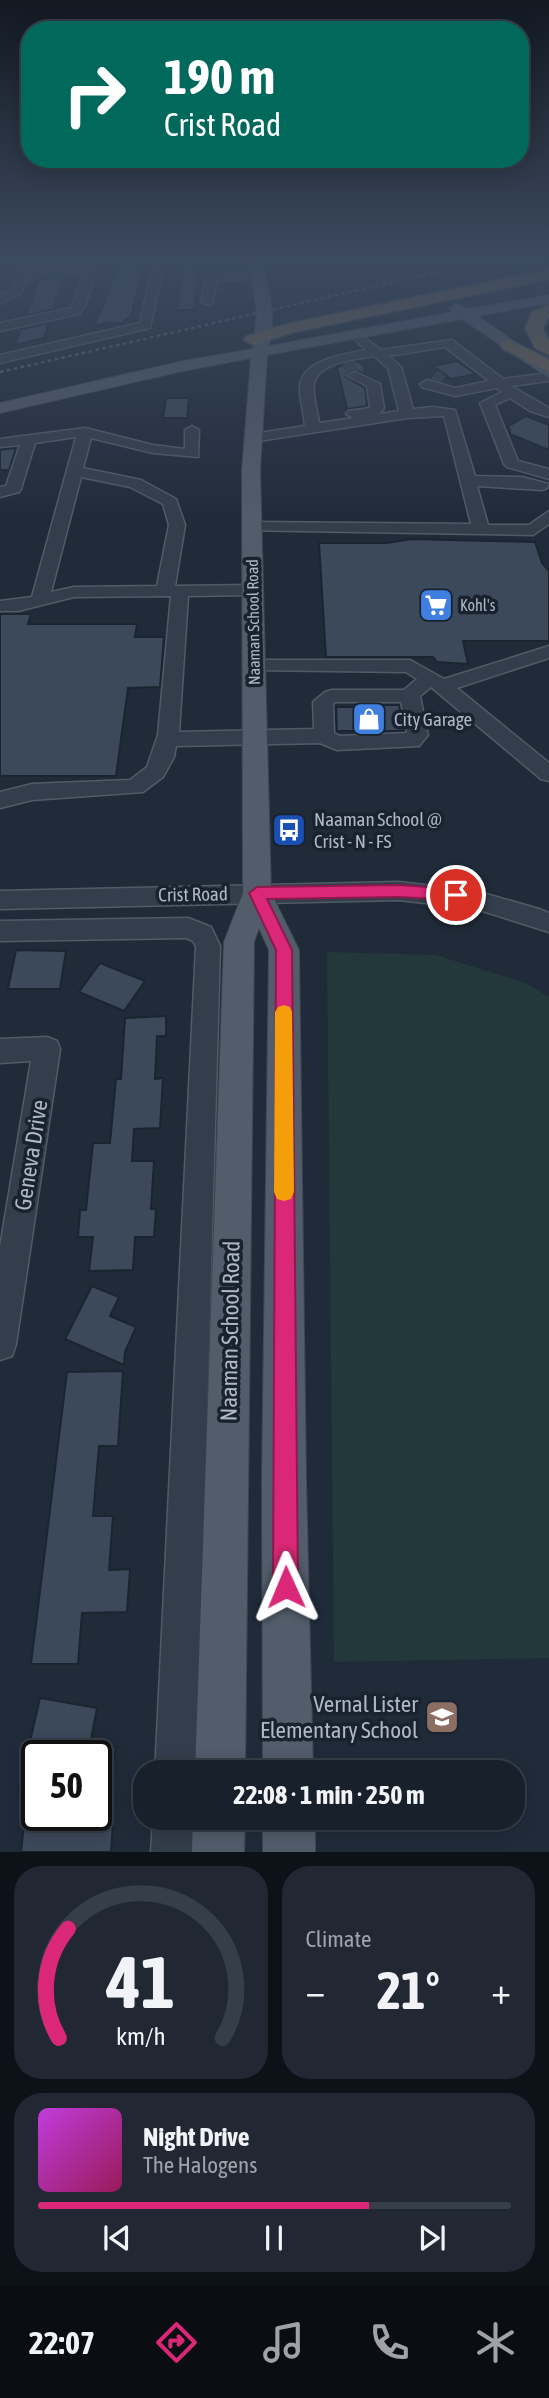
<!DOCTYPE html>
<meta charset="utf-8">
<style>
body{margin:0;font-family:"Asap Condensed",sans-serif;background:#212834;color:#f1f3f6;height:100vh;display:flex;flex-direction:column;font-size:26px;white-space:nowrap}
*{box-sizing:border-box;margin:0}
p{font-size:23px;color:#9fa3a9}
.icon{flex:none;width:38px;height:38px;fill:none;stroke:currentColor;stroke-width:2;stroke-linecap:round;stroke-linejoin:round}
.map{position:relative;height:1852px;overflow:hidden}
.panel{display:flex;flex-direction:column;gap:14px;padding:14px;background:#0d1218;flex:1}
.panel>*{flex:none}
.hud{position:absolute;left:21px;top:21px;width:508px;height:147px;border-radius:28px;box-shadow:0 4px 18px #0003,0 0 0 2px #363e48;background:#00695c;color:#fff;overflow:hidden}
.speed{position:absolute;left:21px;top:1740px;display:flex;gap:14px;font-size:35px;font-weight:700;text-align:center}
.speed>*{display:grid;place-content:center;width:91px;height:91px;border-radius:50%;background:#18202c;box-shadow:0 4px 18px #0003,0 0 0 2px #363e48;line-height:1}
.speed .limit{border:4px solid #111;border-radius:10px;background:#fff;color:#111}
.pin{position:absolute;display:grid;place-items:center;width:60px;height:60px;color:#fff;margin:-30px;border:4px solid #fff;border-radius:50%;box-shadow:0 2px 7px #0007}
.me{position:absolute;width:77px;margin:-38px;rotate:359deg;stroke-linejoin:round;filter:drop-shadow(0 0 5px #0008)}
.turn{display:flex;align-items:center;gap:24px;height:147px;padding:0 28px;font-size:32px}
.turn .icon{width:91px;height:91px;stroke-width:2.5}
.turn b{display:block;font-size:49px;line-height:60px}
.big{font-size:52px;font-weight:700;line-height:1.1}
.panel .tile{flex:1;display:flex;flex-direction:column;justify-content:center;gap:10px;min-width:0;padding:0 24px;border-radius:28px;background:#212834}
.panel .dial{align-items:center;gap:0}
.dial svg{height:182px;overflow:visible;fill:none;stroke:#363e48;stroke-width:7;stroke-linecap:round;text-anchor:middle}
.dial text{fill:#f1f3f6;stroke:none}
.song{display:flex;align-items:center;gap:21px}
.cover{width:84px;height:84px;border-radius:10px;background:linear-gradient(135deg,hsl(290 70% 55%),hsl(330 70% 35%))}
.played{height:7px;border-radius:4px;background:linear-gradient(90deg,#db2777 70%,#363e48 70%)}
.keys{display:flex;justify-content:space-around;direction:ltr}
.heat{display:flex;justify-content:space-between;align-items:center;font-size:38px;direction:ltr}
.panel .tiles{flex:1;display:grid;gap:14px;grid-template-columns:1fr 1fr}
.tile:last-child{grid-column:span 2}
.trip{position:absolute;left:133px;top:1760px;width:392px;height:70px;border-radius:28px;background:#18202c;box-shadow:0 4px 18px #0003,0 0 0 2px #363e48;font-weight:700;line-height:70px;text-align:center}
.tab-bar{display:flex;height:112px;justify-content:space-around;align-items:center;background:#0a0d12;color:#9fa3a9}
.tab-bar .icon{width:49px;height:49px}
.tab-bar .current{color:#db2777}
.tab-bar b{font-size:32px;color:#f1f3f6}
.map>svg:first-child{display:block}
.green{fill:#22383b}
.building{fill:#3c495b;stroke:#1b2431;stroke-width:2}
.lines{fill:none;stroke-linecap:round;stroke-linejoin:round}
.minor-tunnel{stroke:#35404f;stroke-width:12;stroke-dasharray:12 6;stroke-linecap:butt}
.minor-casing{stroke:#525a68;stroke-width:3}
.major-casing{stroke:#3d4654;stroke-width:2}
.highway-casing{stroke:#3f4755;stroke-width:3}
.minor{fill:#343d4b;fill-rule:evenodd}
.major{fill:#525c6b;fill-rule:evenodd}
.highway{fill:#716550;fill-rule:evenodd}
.rail{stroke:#566172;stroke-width:2.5;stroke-dasharray:3.5 3.5;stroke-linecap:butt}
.route{fill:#db2777;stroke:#8e194d;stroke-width:2}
.slow{fill:#f59e0b}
.labels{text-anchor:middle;stroke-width:7;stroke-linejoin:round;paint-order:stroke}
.far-poi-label{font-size:16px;fill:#afb7c7;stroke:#19222f;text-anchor:start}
.far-street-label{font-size:16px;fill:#afb7c7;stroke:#19222f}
.poi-label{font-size:19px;fill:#afb7c7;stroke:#19222f;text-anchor:start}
.street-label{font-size:19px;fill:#afb7c7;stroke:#19222f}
.near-street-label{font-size:23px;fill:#afb7c7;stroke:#19222f}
.near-poi-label{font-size:23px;fill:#afb7c7;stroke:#19222f;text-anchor:end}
</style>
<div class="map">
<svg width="549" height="1852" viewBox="0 0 549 1852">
<rect width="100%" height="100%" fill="#202b3a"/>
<!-- green -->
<path class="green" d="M327,952L436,955L528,984L549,997V1658L334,1662Z"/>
<!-- building -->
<path class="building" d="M117,259H144L132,315L121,324L109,322L94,326L109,291Z
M184,259H199L194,310H177Z
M63,275L54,309L26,315L38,282L28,284V276H37L43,281L45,276Z
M49,323L44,338L15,345L21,329Z
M357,361L364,366L365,374L354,370L346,377L365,388L367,406L347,409L337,367Z
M457,361L476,374L451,379L433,366Z
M166,398H189L187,418H163Z
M526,416L549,425V450L510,434V429L507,427Z
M16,448L9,470H0V450Z
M411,539L535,542L542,563L549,571V641H463L468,664L437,662L433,657H326L319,543H387Z
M0,614H31L28,624H137L135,637H164L160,687L128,688L116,776H0Z
M352,705H399L404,731H337L336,707H352Z
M16,950L66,951L60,989H8Z
M100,963L145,981L124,1011L79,992Z
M166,1016V1036H157L155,1079L163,1078L160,1128L134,1129L132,1161H154L151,1209H156L154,1237H135L133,1270L89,1271L93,1237H78L80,1210H86L93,1143H110L116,1079H121L125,1018Z
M92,1286L119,1297L110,1316L136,1327L125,1352L124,1365L65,1339Z
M123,1371L118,1446H99L93,1516H113L109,1570L130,1569L127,1612L82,1613L78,1664H31L67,1372Z
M40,1698L97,1708L88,1755H37V1797L18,1793Z
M96,1744L116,1747L105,1805L96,1804Z
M113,1824L111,1852H21L24,1825Z"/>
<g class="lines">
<!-- minor-tunnel -->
<path class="minor-tunnel" d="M344,369L362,365
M434,375L442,381"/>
<!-- minor casing -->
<g class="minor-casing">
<path id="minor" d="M89,259H100L85,306L79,314L0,331V323L71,308L85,272L24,274L27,281L20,294L0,304V295L11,290L15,281L13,276L0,277V271L37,266H87Z
M154,259H165L150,328L0,363V355L140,323Z
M255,274L259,275V279L218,280L211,305L201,302L204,284L210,275Z
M355,330L381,350L452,340L503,379L549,373V381L511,386L549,408V417L530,411L510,398L495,405L518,461L549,469V479L507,467L504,464L480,403L502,392L497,388L455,396L422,387L420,384L427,380L455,388L489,381L445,347L389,356L401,367L413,409L433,407L455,410L475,476L522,477L549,484L547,488L542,490L477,486L488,525H529L549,511V524L533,535L246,530L244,527L246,524L252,522L471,524L444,416L407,418L253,442L246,438L253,434L305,426C304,413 299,398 300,386C303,359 346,354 366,350L349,334ZM374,356L388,368L399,411L379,414L384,408L380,384L355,372L348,376L367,386L370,408L348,411L346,414L353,418L319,423C318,412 312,395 314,384C318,362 357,359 374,356Z
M192,426L199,430L198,457L153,453L91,438L83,468L141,480L176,499L185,525L175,586L252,585L261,590L252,595L188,596L179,732L314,729L313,702L325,692L332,690H404L417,679L406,672L247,670L244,666L254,660H410L444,679L549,646V658L457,688L549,763V781L541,779L431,687L420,696L428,735L419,746L337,750L320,743L176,746L174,757L163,777L143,792L32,800L0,808V792L32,784L130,780L147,767L158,735L171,596L74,597L18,611H0V601L32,597L76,437L35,443L21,489L19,492L0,497V487L6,486L20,445L0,447V439L85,428L153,445L185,449V430ZM81,477L130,487L163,504L169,525L157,586L74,587L51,592ZM336,702H401L407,733L340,736L334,733L333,704Z
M399,882L476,891L539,909L549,913V932L476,909L399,900L0,909V891Z
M188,918L211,927L220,946L197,1773H155L196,946L193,941L186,938L0,941V921Z
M47,1037L57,1041L60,1049L16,1344L12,1356L0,1360V1247L31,1061L0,1063V1039Z
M153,1818H195V1852H151Z"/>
</g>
<!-- major casing -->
<g class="major-casing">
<path id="major" d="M248,259H262C268,289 277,315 269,346L453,312L449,308L456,304L468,309L549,295V303L478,316L549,366V378L462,319L267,355L260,470L271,893L299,950L306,1481L313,1773H263L262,1481L269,950L259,928L254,942L245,1773H195L224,942L243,893L242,470L251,358L183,371L0,413V403L183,361L253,349L257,311Z
M193,1818H245L244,1852H192Z
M263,1818H315V1852H263Z"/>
</g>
<!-- highway casing -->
<g class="highway-casing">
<path id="highway" d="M549,269V279L295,332L253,345L244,340L247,336L291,323Z
M549,304V317L543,328L549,341V355L535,348L525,328L532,312Z
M509,340L549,359V372L503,349L500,345L503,341Z"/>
</g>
<!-- minor -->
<use href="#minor" class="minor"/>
<!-- major -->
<use href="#major" class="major"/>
<!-- highway -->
<use href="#highway" class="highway"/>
<!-- rail -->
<path class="rail" d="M0,372L494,259"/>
</g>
<!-- sky -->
<linearGradient id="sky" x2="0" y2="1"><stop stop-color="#121820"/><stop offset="0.5" stop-color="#3c4a60"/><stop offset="1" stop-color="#3c4a60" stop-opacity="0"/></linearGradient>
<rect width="549" height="519" fill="url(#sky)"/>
<!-- route -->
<path class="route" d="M399,885L456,889L463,895L456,900L399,897L267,899L292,950L298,1587L294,1596L286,1600L277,1596L273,1587L276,950L249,893L257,887Z"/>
<!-- slow -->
<path class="slow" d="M284,1005L290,1007L292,1012L294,1192L291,1199L284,1201L277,1199L274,1192L275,1012L278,1007Z"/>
<!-- icons -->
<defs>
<g id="supermarket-square" transform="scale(1.75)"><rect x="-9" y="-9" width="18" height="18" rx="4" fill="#3f7fe0" stroke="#19222f"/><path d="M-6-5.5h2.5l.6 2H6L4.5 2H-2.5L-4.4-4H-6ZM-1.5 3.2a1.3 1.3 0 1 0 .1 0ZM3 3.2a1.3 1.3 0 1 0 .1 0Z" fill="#fff"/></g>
<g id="shop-square" transform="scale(1.75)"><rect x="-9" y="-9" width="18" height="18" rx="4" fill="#3f7fe0" stroke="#19222f"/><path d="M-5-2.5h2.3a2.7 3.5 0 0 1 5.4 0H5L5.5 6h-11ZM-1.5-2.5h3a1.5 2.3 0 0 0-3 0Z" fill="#fff"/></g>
<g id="bus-square" transform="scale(1.75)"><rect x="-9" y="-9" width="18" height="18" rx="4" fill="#1a4fb4" stroke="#19222f"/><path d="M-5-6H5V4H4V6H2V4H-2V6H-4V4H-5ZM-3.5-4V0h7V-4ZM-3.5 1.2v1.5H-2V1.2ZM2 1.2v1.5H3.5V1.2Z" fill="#fff"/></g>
<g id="school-square" transform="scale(1.75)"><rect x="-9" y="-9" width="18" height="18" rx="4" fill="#8d6e63" stroke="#19222f"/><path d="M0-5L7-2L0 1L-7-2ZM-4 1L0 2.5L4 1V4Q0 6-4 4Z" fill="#fff"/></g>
</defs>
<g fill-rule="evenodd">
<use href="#supermarket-square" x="436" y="605"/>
<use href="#shop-square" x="369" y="719"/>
<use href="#bus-square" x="289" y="830"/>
<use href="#school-square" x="442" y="1717"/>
</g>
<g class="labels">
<!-- far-poi labels -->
<g class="far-poi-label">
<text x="460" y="611">Kohl's</text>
</g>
<!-- far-street labels -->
<g class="far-street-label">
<text transform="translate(253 622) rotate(-91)" y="6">Naaman School Road</text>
</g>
<!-- poi labels -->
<g class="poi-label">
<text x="394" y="726">City Garage</text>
<text x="314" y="826">Naaman School @<tspan x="314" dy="22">Crist - N - FS</tspan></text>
</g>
<!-- street labels -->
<g class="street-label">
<text transform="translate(193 894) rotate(-1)" y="7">Crist Road</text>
</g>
<!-- near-street labels -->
<g class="near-street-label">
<text transform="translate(31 1155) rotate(-81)" y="8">Geneva Drive</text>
<text transform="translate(230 1331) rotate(-89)" y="8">Naaman School Road</text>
</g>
<!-- near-poi labels -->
<g class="near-poi-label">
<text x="418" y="1712">Vernal Lister<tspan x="418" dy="26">Elementary School</tspan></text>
</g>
</g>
</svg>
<div class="speed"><div class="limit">50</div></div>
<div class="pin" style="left:456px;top:895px;background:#d93025"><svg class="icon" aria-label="arrive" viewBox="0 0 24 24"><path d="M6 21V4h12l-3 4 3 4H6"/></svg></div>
<svg class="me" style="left:286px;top:1587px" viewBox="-20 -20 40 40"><path d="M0-17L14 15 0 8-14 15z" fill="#db2777" stroke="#fff" stroke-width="4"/></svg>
<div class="trip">22:08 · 1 min · 250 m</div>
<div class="hud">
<div class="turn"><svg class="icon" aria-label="right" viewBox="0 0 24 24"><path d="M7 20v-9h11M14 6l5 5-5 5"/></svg><div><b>190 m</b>Crist Road</div></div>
</div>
</div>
<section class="panel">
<div class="tiles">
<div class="tile dial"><svg viewBox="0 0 100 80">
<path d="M14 69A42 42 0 1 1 86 69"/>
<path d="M14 69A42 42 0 0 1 18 21" stroke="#db2777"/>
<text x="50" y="56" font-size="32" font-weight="700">41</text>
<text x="50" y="72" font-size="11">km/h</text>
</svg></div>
<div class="tile"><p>Climate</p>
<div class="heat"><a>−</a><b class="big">21°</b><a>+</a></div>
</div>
<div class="tile">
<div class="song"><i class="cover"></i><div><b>Night Drive</b><p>The Halogens</p></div></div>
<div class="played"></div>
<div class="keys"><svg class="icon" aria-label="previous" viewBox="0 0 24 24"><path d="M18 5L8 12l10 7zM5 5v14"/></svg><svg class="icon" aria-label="pause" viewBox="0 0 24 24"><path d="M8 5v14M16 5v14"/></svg><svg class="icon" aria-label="next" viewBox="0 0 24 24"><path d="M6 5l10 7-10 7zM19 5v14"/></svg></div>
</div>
</div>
</section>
<nav class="tab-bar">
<b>22:07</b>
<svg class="icon current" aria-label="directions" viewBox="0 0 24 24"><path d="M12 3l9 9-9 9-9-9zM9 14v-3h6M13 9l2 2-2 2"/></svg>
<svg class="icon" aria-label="music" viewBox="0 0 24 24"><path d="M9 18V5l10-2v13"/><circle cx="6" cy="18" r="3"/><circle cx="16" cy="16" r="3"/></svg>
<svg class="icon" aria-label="phone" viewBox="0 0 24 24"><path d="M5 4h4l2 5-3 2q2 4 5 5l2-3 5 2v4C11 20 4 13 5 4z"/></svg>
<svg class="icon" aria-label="climate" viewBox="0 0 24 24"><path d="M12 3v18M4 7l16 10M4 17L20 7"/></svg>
</nav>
